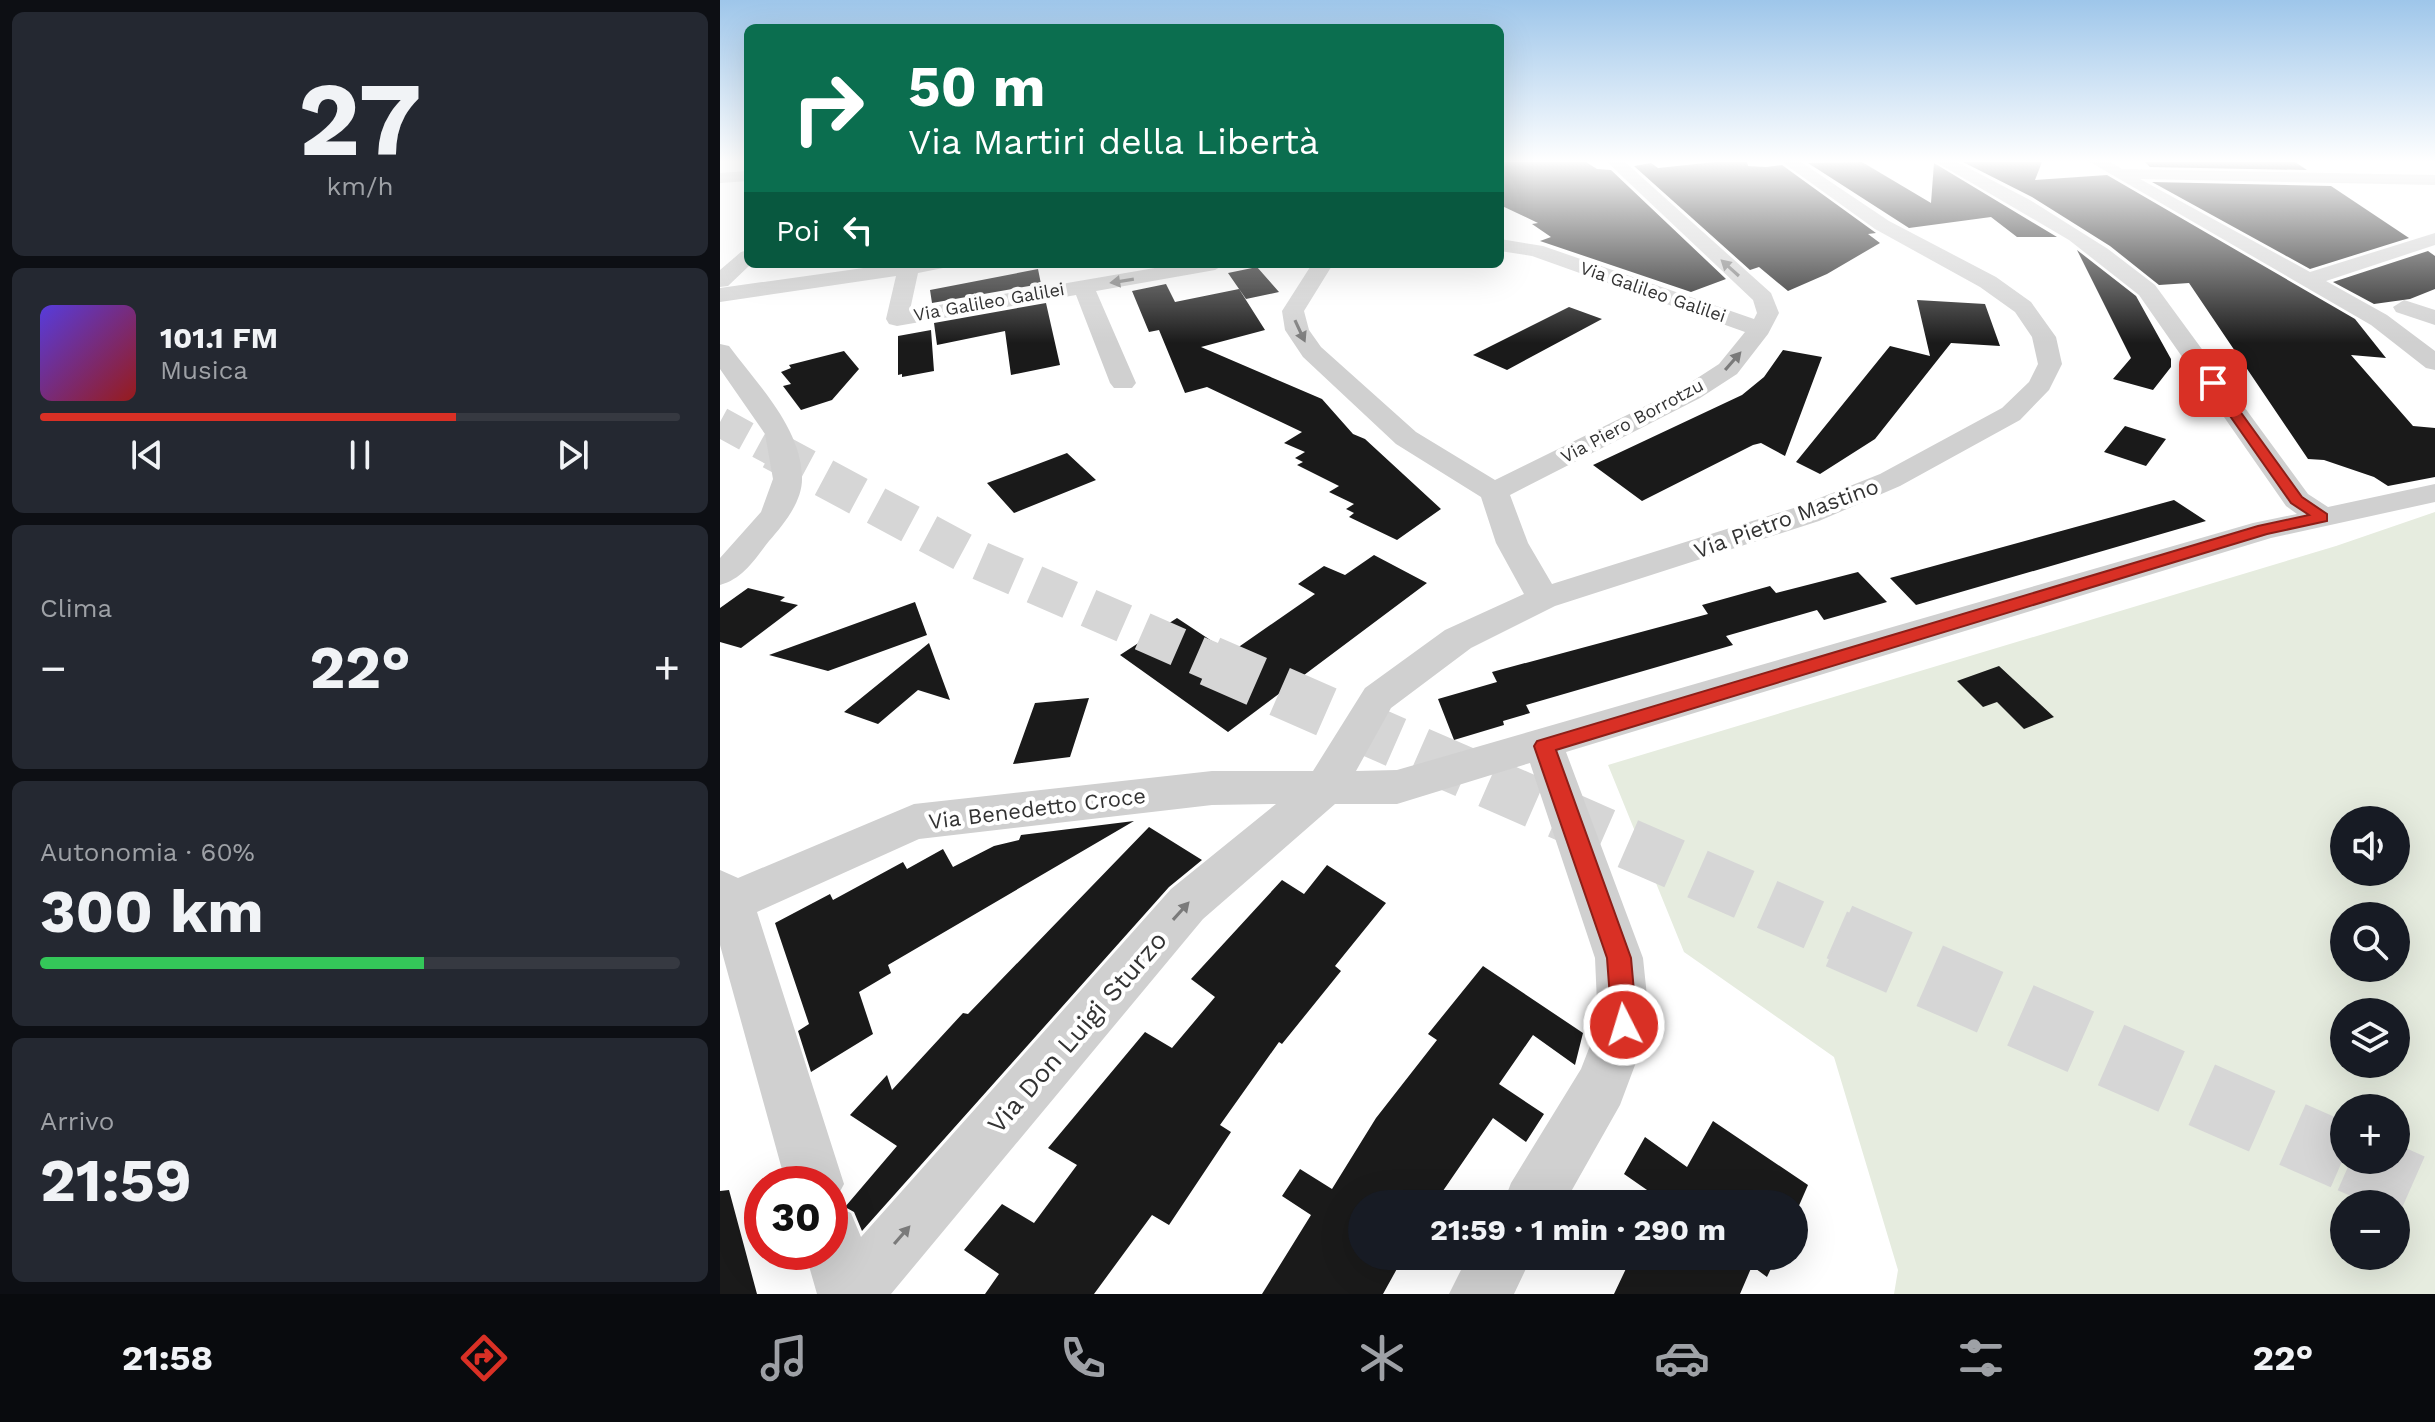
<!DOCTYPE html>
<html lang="it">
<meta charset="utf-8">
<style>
body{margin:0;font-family:"Work Sans",sans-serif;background:#242831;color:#f1f3f6;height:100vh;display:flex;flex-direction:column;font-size:30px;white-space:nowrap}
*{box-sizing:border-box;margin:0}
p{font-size:26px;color:#9ea1a6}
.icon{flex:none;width:44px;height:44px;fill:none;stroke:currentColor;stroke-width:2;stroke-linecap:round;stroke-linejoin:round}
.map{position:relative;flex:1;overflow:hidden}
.sheet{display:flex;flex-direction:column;gap:12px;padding:12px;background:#0d0f14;width:720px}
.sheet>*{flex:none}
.hud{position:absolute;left:24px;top:24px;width:760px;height:244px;border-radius:12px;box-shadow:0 8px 32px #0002;background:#0b6e4f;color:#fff;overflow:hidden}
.fabs{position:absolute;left:1610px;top:806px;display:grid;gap:16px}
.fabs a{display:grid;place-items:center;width:80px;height:80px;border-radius:50%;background:#171b24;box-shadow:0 8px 32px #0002;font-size:40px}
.speed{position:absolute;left:24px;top:1166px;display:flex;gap:16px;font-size:40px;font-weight:700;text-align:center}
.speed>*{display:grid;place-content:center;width:104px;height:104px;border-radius:50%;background:#171b24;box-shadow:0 8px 32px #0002;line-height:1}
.speed .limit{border:12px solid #d22;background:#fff;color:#111}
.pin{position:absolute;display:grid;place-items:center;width:68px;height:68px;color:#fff;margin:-34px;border-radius:16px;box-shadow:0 4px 12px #0006}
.me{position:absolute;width:88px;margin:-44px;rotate:355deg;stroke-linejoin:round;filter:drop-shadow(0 0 6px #0008)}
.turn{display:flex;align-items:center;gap:28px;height:168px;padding:0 32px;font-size:36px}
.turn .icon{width:104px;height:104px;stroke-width:2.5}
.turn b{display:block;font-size:56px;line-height:68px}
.then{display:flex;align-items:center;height:76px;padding:0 32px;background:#0003;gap:16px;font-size:30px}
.big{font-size:60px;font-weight:700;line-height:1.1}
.sheet .card{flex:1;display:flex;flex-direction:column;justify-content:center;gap:12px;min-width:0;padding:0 28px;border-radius:12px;background:#242831}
.sheet .dial{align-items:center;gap:0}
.dial b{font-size:104px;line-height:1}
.song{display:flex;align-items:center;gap:24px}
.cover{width:96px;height:96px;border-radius:12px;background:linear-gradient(135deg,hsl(250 70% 55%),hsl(0 70% 35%))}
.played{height:8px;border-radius:4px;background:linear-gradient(90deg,#d93025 65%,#363941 65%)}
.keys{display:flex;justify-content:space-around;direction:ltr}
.heat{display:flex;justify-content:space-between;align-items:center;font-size:44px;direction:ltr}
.charge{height:12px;border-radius:6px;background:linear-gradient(90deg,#34c759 60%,#363941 0)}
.trip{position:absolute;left:628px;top:1190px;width:460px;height:80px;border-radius:40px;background:#171b24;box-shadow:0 8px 32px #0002;font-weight:700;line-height:80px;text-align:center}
.tab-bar{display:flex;height:128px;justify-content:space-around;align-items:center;background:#090b0e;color:#9ea1a6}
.tab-bar .icon{width:56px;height:56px}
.tab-bar .selected{color:#d93025}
.tab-bar b{font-size:36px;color:#f1f3f6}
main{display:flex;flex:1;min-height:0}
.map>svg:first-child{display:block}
.green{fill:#e6ecdf;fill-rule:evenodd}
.building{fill:#1a1a1a}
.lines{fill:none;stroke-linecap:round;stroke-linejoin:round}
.primary-tunnel-far3{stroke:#d6d6d6;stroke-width:30;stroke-dasharray:30 15;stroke-linecap:butt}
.primary-tunnel-far2{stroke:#d6d6d6;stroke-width:39;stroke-dasharray:39 20;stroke-linecap:butt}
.primary-tunnel-far1{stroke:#d6d6d6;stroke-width:51;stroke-dasharray:51 25;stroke-linecap:butt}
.primary-tunnel{stroke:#d6d6d6;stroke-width:66;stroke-dasharray:66 33;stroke-linecap:butt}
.minor{fill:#d0d0d0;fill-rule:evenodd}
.oneway{fill:#7a7a7a}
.route{fill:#d93025;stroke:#8d1f18;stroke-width:2}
.labels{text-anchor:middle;stroke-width:8;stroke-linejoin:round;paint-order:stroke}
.far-street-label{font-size:18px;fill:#333;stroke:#fff}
.street-label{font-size:22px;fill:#333;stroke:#fff}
.near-street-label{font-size:26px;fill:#333;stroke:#fff}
</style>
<main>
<section class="sheet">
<div class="card dial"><b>27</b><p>km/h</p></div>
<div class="card">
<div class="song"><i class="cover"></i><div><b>101.1 FM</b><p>Musica</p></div></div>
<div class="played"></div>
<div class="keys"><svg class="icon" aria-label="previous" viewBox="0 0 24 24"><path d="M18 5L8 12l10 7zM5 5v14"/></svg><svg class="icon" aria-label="pause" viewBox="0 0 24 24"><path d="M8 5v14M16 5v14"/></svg><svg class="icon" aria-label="next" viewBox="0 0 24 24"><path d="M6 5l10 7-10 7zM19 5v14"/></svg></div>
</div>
<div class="card"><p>Clima</p>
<div class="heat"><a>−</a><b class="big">22°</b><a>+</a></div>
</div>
<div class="card"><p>Autonomia · 60%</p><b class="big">300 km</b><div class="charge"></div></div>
<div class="card"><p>Arrivo</p><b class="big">21:59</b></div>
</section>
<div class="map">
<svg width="1715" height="1294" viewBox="0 0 1715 1294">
<rect width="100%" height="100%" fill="#fff"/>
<!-- green -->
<path class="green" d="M1715,512V1294H1174L1178,1270L1114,1057L964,952L888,765L1616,546ZM1624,820H1676V872H1624ZM1624,916H1676V968H1624ZM1624,1012H1676V1064H1624ZM1624,1108H1676V1160H1624ZM1624,1204H1676V1256H1624Z"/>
<!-- building -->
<path class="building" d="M780,162H866L877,169L891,170L1006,279L971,292L820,241L831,237L812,224L818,223L780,205Z
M995,162H1027L1028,166L1046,167L1062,165L1156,233L1148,234L1160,243L1107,274L1068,291L1039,267L1030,270L914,166L931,163L938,168Z
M1142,162L1211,203L1214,163L1337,237H1297L1271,217L1189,228L1088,163Z
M1243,162H1322L1315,180L1387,175L1635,319L1666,358L1631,355L1693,426L1715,428V477L1668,486L1654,477L1604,460L1588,459L1469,283L1439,285L1390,246L1312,197Z
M1425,162H1575L1587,170L1430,167Z
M1432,182L1611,186L1689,238L1590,269Z
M1357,250L1416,296L1451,359V367L1433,390L1393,379L1411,358Z
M1708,251L1715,256V289L1690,299L1654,304L1613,282Z
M537,267L559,292L526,299L508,273Z
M318,269L321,284L212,303L210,290Z
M446,284L455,302L519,289L545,330L481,347L602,399L633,434L645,439L721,509L677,540L629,517L634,513L626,509L634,504L609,492L619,486L577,465L583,462L575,458L585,452L564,443L582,432L487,387L465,393L439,330L429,332L412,291Z
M1197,300L1265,304L1280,346L1231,343L1155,439L1100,474L1076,462L1170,346L1210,356Z
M326,303L340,365L291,375L285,331L217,345L214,323Z
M849,307L882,319L787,370L753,355Z
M211,330L214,371L182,377V374L178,375V336Z
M1063,350L1102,357L1065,456L1041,443L1033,445L922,501L873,465L1022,395L1044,377Z
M124,351L139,369L112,400L81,410L63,386L71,384L61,372L71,368L69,365Z
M1405,426L1446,439L1426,466L1384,452Z
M347,453L376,480L294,513L267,483Z
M1454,500L1486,521L1196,605L1170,578Z
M654,555L707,583L508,732L400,655L457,618L510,653L595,594L578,584L604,566L625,575Z
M1138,572L1167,602L1104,620L1097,610L1006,636L1013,645L806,705L810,713L783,721L784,725L734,740L718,699L777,682L772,672L988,614L982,605L1050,586L1056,593Z
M28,588L65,597L60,601L78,605L21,648L0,642V608Z
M195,602L207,635L108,671L49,655Z
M209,643L230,700L198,690L158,724L124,712Z
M1279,666L1334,717L1304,729L1277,702L1263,707L1237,681Z
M369,698L350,757L293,764L315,703Z
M414,821L168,965L171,973L139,992L153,1034L91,1072L78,1031L89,1024L55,923L110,894L113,900L183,862L187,869L223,849L233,867L274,846L299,840L301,835Z
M429,827L482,860L449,887L142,1231L134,1212L125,1207L177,1146L130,1115L167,1075L172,1090L243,1013L248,1014Z
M607,865L666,903L615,966L621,971L562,1044L559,1042L500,1125L511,1132L449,1225L432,1215L374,1294H265L279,1274L244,1250L282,1204L314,1223L357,1165L328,1148L425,1032L452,1048L495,997L471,979L562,880L584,894Z
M763,966L863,1033L855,1065L813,1035L779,1084L824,1114L806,1142L773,1118L714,1204H642V1256H684L663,1294H542L591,1215L562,1196L580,1169L612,1189L656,1118L717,1040L708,1034Z
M993,1121L1088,1185L1074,1217V1204H938L940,1199L904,1174L925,1137L967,1167Z
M9,1190L37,1294H0V1191Z
M912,1256H1057L1047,1277L1032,1266L1020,1294H894Z"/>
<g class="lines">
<!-- primary-tunnel-far3 -->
<path class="primary-tunnel-far3" d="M0,422L55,452"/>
<!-- primary-tunnel-far2 -->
<path class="primary-tunnel-far2" d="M52,450L254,558L495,663"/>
<!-- primary-tunnel-far1 -->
<path class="primary-tunnel-far1" d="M490,661L1124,938"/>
<!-- primary-tunnel -->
<path class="primary-tunnel" d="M1119,936L1624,1157
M1631,1160L1715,1197"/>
<!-- minor -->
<path class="minor" d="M887,162H905L1051,293L1059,313L1048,334L1017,374L980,398L790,495L808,543L832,584L1077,507L1160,474L1282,408L1309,382L1318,364L1312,337L1295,312L1260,287L1155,229L1062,162H1081L1169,221L1276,277L1311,302L1336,337L1342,364L1329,390L1300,420L1180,486L1099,521L835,606L751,648L671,708L636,771L677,770L1533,523L1577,514L1566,506L1419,295L1349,240L1216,162H1237L1310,200L1388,249L1435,285L1588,494L1608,507L1715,484V502L1551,538L846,752L923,958L930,1025L900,1105L844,1204H783L791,1183L861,1069L878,1025L875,958L810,763L677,804H615L483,919L171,1294H97L85,1252H110V1184H66L0,945V870L18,878L194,804L492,771H593L645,688L725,630L804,594L776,543L761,497L676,444L583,357L565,330L562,311L592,264H613L584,311L589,330L601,347L696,432L775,480L962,388L999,364L1025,332L812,256L780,251V239L823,246L1034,319L1037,313L1033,300ZM556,804L451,889L141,1237L131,1213L113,1205L124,1184L37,912L199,839L492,805Z
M1370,162H1390L1402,169L1715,175V185L1420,179L1590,272L1715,233V245L1606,281L1667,315L1715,351V370L1706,368L1651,325Z
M28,171V181L0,183V173Z
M28,250V264H31L8,286L0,287V270L21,252Z
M172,264H226L223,268L198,273L190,310L458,264H505L495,270L376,291L416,383L412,388H394L390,383L356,295L177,326L169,324L166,319L176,276L0,302V288Z
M1684,300L1715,310V325L1676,312L1673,307Z
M0,344L9,346C37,384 81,427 82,477C83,501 64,524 49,541C35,559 23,579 0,585V558L41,512L53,479L45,434L0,369Z
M748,1256H812L794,1294H729Z"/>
</g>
<!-- one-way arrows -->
<defs><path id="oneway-solid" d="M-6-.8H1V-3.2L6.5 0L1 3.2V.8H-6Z" transform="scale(2)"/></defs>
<g class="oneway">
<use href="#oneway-solid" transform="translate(1010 268) rotate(-138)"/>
<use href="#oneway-solid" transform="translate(402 281) rotate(171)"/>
<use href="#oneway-solid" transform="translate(580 331) rotate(65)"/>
<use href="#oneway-solid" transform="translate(1013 361) rotate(-49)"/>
<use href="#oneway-solid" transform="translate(461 911) rotate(-48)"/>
<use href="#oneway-solid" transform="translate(182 1235) rotate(-49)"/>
</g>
<!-- sky -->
<linearGradient id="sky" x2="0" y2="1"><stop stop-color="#9ec6ea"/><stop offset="0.47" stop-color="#fff"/><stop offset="1" stop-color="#fff" stop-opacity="0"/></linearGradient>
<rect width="1715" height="343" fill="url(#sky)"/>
<!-- route -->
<path class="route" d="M1493,380L1498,381L1582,497L1607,514V521L1547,534L836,750L911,958L917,1025L914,1034L904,1037L895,1034L892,1025L887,958L814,746L817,741L1538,526L1589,515L1571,503L1489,386L1487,383Z"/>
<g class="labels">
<!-- far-street labels -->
<g class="far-street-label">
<text transform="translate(933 292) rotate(19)" y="6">Via Galileo Galilei</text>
<text transform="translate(269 302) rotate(-10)" y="6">Via Galileo Galilei</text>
<text transform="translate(912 421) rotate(-28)" y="6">Via Piero Borrotzu</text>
</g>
<!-- street labels -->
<g class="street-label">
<text transform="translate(1066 518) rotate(-20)" y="8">Via Pietro Mastino</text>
<text transform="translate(317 808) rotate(-7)" y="8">Via Benedetto Croce</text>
</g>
<!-- near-street labels -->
<g class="near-street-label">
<text transform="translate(357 1032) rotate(-49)" y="9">Via Don Luigi Sturzo</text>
</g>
</g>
</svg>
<div class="fabs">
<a><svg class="icon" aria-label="sound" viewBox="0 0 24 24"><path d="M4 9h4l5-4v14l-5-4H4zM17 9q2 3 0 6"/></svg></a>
<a><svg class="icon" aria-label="search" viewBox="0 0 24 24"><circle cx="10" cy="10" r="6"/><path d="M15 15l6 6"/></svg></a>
<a><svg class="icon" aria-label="layers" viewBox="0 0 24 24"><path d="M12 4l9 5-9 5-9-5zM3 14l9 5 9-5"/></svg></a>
<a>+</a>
<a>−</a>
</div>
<div class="speed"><div class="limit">30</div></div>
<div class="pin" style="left:1493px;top:383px;background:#d93025"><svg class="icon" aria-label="arrive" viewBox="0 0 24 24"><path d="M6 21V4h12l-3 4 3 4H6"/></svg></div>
<svg class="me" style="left:904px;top:1025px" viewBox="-20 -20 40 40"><circle r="17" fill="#d93025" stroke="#fff" stroke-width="3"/><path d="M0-11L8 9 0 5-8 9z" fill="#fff"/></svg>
<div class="trip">21:59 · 1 min · 290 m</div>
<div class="hud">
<div class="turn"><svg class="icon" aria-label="right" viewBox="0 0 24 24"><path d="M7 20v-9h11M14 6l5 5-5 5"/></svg><div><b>50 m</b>Via Martiri della Libertà</div></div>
<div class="then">Poi<svg class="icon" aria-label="left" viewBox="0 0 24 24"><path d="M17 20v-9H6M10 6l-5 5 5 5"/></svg></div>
</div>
</div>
</main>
<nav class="tab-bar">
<b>21:58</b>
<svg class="icon selected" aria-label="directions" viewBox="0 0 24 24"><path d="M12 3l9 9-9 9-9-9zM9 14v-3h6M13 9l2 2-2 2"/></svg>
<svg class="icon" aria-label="music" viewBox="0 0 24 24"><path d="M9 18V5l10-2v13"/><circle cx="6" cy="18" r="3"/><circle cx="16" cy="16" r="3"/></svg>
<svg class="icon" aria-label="phone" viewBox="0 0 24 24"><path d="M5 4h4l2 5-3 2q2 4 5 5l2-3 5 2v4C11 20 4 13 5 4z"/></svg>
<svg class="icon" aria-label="climate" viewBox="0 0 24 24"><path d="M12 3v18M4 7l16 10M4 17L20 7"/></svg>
<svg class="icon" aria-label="car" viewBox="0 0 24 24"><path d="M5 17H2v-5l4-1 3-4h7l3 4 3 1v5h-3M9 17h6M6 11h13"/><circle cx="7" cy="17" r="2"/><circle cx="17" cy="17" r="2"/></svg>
<svg class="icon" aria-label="filters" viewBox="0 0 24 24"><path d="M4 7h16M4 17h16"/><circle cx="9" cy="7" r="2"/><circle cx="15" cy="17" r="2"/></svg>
<b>22°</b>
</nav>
